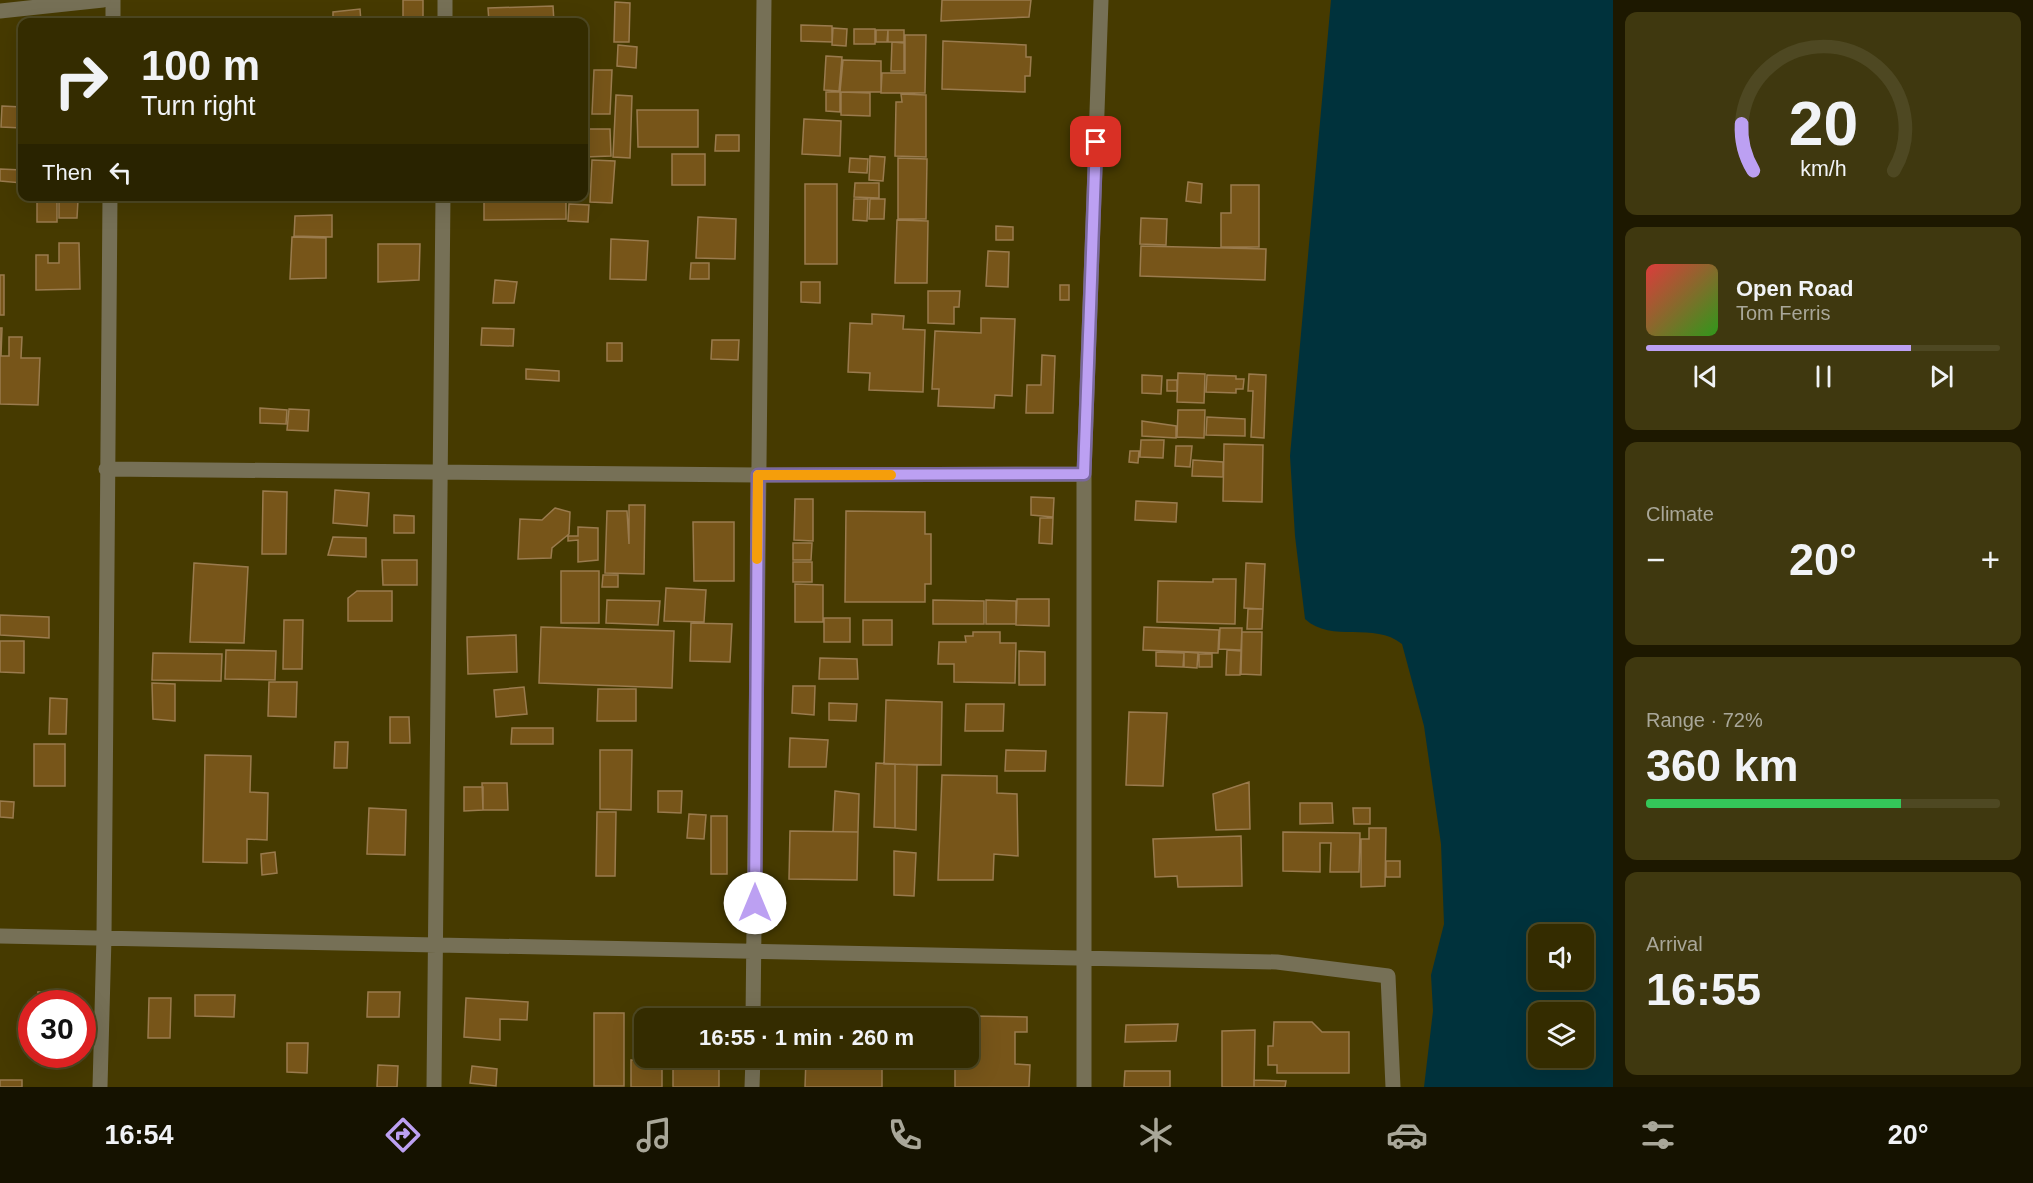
<!DOCTYPE html>
<meta charset="utf-8">
<style>
body{margin:0;font-family:Helvetica,sans-serif;background:#3f380f;color:#f1f3f6;height:100vh;display:flex;flex-direction:column;font-size:22px;white-space:nowrap}
*{box-sizing:border-box;margin:0}
p{font-size:20px;color:#a9a799}
.icon{flex:none;width:33px;height:33px;fill:none;stroke:currentColor;stroke-width:2;stroke-linecap:round;stroke-linejoin:round}
.map{position:relative;flex:1;overflow:hidden}
.details{display:flex;flex-direction:column;gap:12px;padding:12px;background:#1d1800;width:420px}
.details>*{flex:none}
.top-card{position:absolute;left:18px;top:18px;width:570px;height:183px;border-radius:12px;box-shadow:0 6px 24px #0002,0 0 0 2px #4e4822;background:#342c00;color:#f1f3f6;overflow:hidden}
.fabs{position:absolute;left:1528px;top:924px;display:grid;gap:12px}
.fabs a{display:grid;place-items:center;width:66px;height:66px;border-radius:12px;background:#342c00;box-shadow:0 6px 24px #0002,0 0 0 2px #4e4822;font-size:30px}
.speed{position:absolute;left:18px;top:990px;display:flex;gap:12px;font-size:30px;font-weight:700;text-align:center}
.speed>*{display:grid;place-content:center;width:78px;height:78px;border-radius:50%;background:#342c00;box-shadow:0 6px 24px #0002,0 0 0 2px #4e4822;line-height:1}
.speed .limit{border:9px solid #d22;background:#fff;color:#111}
.pin{position:absolute;display:grid;place-items:center;width:51px;height:51px;color:#fff;margin:-26px;border-radius:12px;box-shadow:0 3px 9px #0006}
.me{position:absolute;width:66px;margin:-33px;rotate:0deg;stroke-linejoin:round;filter:drop-shadow(0 0 4px #0008)}
.turn{display:flex;align-items:center;gap:21px;height:126px;padding:0 24px;font-size:27px}
.turn .icon{width:78px;height:78px;stroke-width:2.5}
.turn b{display:block;font-size:42px;line-height:51px}
.then{display:flex;align-items:center;height:57px;padding:0 24px;background:#0003;gap:12px;font-size:22px}
.big{font-size:45px;font-weight:700;line-height:1.1}
.details .card{flex:1;display:flex;flex-direction:column;justify-content:center;gap:9px;min-width:0;padding:0 21px;border-radius:12px;background:#3f380f}
.details .dial{align-items:center;gap:0}
.dial svg{height:156px;overflow:visible;fill:none;stroke:#4e4822;stroke-width:7;stroke-linecap:round;text-anchor:middle}
.dial text{fill:#f1f3f6;stroke:none}
.song{display:flex;align-items:center;gap:18px}
.cover{width:72px;height:72px;border-radius:9px;background:linear-gradient(135deg,hsl(0 70% 55%),hsl(110 70% 35%))}
.played{height:6px;border-radius:3px;background:linear-gradient(90deg,#bca0f2 75%,#4e4822 75%)}
.keys{display:flex;justify-content:space-around;direction:ltr}
.heat{display:flex;justify-content:space-between;align-items:center;font-size:33px;direction:ltr}
.charge{height:9px;border-radius:4px;background:linear-gradient(90deg,#34c759 72%,#4e4822 0)}
.trip{position:absolute;left:634px;top:1008px;width:345px;height:60px;border-radius:12px;background:#342c00;box-shadow:0 6px 24px #0002,0 0 0 2px #4e4822;font-weight:700;line-height:60px;text-align:center}
.dock{display:flex;height:96px;justify-content:space-around;align-items:center;background:#151200;color:#a9a799}
.dock .icon{width:42px;height:42px}
.dock .on{color:#bca0f2}
.dock b{font-size:27px;color:#f1f3f6}
main{display:flex;flex:1;min-height:0}
.map>svg:first-child{display:block}
.water{fill:#00323c;fill-rule:evenodd}
.building{fill:#775519;stroke:#9a7b4e;stroke-width:1.5}
.lines{fill:none;stroke-linecap:round;stroke-linejoin:round}
.minor{stroke:#767056;stroke-width:15}
.tertiary{stroke:#767056;stroke-width:15}
.route-casing{stroke:#7a689d;stroke-width:15}
.route{stroke:#bca0f2;stroke-width:10}
.slow{stroke:#f59e0b;stroke-width:10}
</style>
<main>
<div class="map">
<svg width="1613" height="1087" viewBox="0 0 1613 1087">
<rect width="100%" height="100%" fill="#463a00"/>
<!-- water -->
<path class="water" d="M1331,0H1613V1087H1424L1433,1011L1431,975L1444,924L1441,844L1424,726L1402,644C1374,621 1332,644 1305,619L1295,536L1290,456ZM1539,934H1584V980H1539ZM1539,1012H1584V1058H1539Z"/>
<!-- building -->
<path class="building" d="M403,0H423V22H403Z
M942,0H1031L1029,17L941,21Z
M615,2L630,3L629,42H614Z
M553,6L554,22H489L488,8Z
M360,9L361,22H333V12Z
M801,25L832,26V42L801,41Z
M833,28L847,29L846,46L832,45Z
M854,29H875V44H854Z
M876,30H888L887,42H876Z
M888,30H904V42H888Z
M905,35H926L925,93H881L882,73H905Z
M943,41L1026,45V57H1031L1030,76H1025V92L942,89Z
M892,42L904,43V71H891Z
M618,45L637,47L636,68L617,66Z
M826,56L842,57L839,91L824,90Z
M843,60L881,61V92H840Z
M594,70H612L610,114H592Z
M826,92H840V112L826,111Z
M841,92L870,93V116L841,115Z
M901,94L926,95V157L895,156L896,102H902Z
M616,95L632,96L630,158L613,157Z
M2,106L22,107V128L1,127Z
M637,110H698V147H638Z
M804,119L841,121L840,156L802,154Z
M584,129H610L611,156L584,157Z
M716,135H739V151H715Z
M672,154H705V185H672Z
M870,156L885,157L883,181L869,180Z
M850,158L868,159L867,173L849,172Z
M898,158L927,159L926,219H898Z
M592,160L615,161L612,203L590,202Z
M0,169L22,170V183L0,181Z
M1188,182L1202,184L1201,203L1186,201Z
M855,183H879V198L854,197Z
M805,184H837V264H805Z
M1231,185H1259V247H1221V213H1231Z
M484,196H566V219L484,220Z
M37,199L57,200V222H37Z
M854,199H868L867,221L853,220Z
M870,199H885L884,219H869Z
M59,200H78L77,218H59Z
M569,204L589,205L588,222L568,221Z
M332,215V237L294,236L295,216Z
M698,217L736,219L735,259L696,258Z
M1141,218L1167,219L1166,245L1140,244Z
M897,220L928,221L927,283H895Z
M996,226L1013,227V240H996Z
M292,237L326,238V278L290,279Z
M611,239L648,241L646,280L610,279Z
M59,243H79L80,289L36,290V255H48V263H59Z
M378,244H420L419,280L378,282Z
M1141,246L1266,249L1265,280L1140,276Z
M988,251L1009,252L1008,287L986,286Z
M691,263H709V279H690Z
M0,275H4V315H0Z
M495,280L517,282L514,303H493Z
M801,282H820V303L801,302Z
M1060,285H1069V300H1060Z
M928,291H960L959,307H954V324L928,323Z
M872,314L904,316L903,329L925,330L923,392L869,390L870,373L848,372L850,323L872,324Z
M981,318L1015,319L1012,396L995,395L994,408L938,406L939,389H932L935,331L981,333Z
M0,328H2L1,356H9V337H22L21,358H40L38,405L0,404Z
M482,328L514,329L513,346L481,345Z
M712,340H739L738,360L711,359Z
M607,343H622V361H607Z
M1042,355L1055,356L1053,413H1026L1027,385H1041Z
M526,369L559,371V381L526,379Z
M1178,373L1205,374L1204,403L1177,402Z
M1249,374L1266,375L1264,438L1251,437L1253,391H1248Z
M1142,375L1162,376L1161,394L1142,393Z
M1207,375L1236,376V379H1244L1243,389H1236V393L1206,392Z
M1167,380H1177V391H1167Z
M260,408L287,410L286,424L260,423Z
M289,409L309,410L308,431L287,430Z
M1178,410H1205L1204,438L1177,437Z
M1207,417L1245,419V436L1206,435Z
M1142,421L1176,426V438L1142,436Z
M1141,440H1164L1163,458L1140,457Z
M1224,444L1263,445L1262,502L1223,501Z
M1176,446H1192L1190,467L1175,466Z
M1130,451H1139L1138,463L1129,462Z
M1193,460L1223,462V477L1192,476Z
M335,490L369,493L367,526L333,523Z
M263,491L287,492L286,554H262Z
M1031,497L1054,498L1053,517L1031,515Z
M795,499H813V541L794,540Z
M1136,501L1177,503L1176,522L1135,520Z
M629,505H645L644,574L605,573L607,511H627L629,544Z
M555,508L570,512L569,534L552,548L551,558L518,559L520,519L542,520Z
M846,511L925,512V534H931V584H925V602H845Z
M394,515L414,516V533H394Z
M1040,518H1053L1052,544L1039,543Z
M693,522H734V581H694Z
M578,527L598,528V560L578,562V540L568,541V536H578Z
M333,537L366,538V557L328,555Z
M793,543H812L811,560H793Z
M382,560H417V585H383Z
M793,562H812V582H793Z
M194,563L248,567L244,643L190,642Z
M1246,563L1265,564L1263,609L1244,608Z
M561,571H599V623H561Z
M603,575H618V587H602Z
M1213,579H1236L1235,624L1157,622L1158,581L1213,582Z
M795,584L823,585V622H795Z
M666,588L706,590L704,622L664,621Z
M357,591H392V621H348V598Z
M1017,599H1049V626L1016,625Z
M607,600L660,601L658,625L606,623Z
M933,600L984,601V624H933Z
M986,600L1016,601V624H986Z
M1248,609H1263L1262,629H1247Z
M0,615L49,617V638L0,635Z
M824,618H850V642H824Z
M284,620H303L302,669H283Z
M863,620H892V645H863Z
M691,623L732,624L730,662L690,661Z
M541,627L674,631L672,688L539,683Z
M1144,627L1219,630L1218,653L1143,650Z
M1220,628H1242L1241,650L1219,649Z
M973,632H1000V643H1016L1015,683L954,682V664H938L939,642H966L965,636H973Z
M1242,632H1262L1261,675L1241,674Z
M516,635L517,672L468,674L467,637Z
M0,641H24V673L0,672Z
M226,650L276,651L275,680L225,679Z
M1227,650L1241,651L1240,675H1226Z
M1019,651L1045,652V685H1019Z
M1156,652L1184,653L1183,667L1156,666Z
M1184,652L1198,653L1197,668L1184,667Z
M153,653L222,654L221,681L152,680Z
M1199,654H1212V667H1199Z
M820,658L857,659L858,679H819Z
M269,682H297L296,717L268,716Z
M152,683L175,684V721L153,719Z
M793,686H815L814,715L792,713Z
M524,687L527,714L496,717L494,690Z
M598,689H636V721H597Z
M50,698L67,699L66,734H49Z
M886,700L942,702L941,765L884,764Z
M829,703L857,704L856,721L829,720Z
M966,704H1004L1003,731H965Z
M1129,712L1167,713L1163,786L1126,785Z
M390,717H409L410,743H390Z
M512,728H553V744H511Z
M790,738L828,740L826,767H789Z
M335,742H348L347,768H334Z
M34,744H65V786H34Z
M600,750H632L631,810L600,809Z
M1006,750L1046,751L1045,771H1005Z
M205,755L251,756L250,792L268,793L267,840L247,839V863L203,862Z
M876,763L895,764V828L874,827Z
M895,764L917,765L916,830L895,828Z
M942,775L997,776V793L1017,794L1018,856L994,854L993,880H938Z
M1249,782L1250,829L1216,830L1213,794Z
M482,783H507L508,810H483Z
M464,787H483V810L464,811Z
M658,791H682L681,813L658,812Z
M835,791L859,794L858,832H833Z
M0,801L14,802L13,818L0,817Z
M1300,803H1332L1333,823L1300,824Z
M369,808L406,810L405,855L367,854Z
M1353,808H1370V824H1354Z
M597,812H616L615,876H596Z
M689,814L706,815L704,839L687,838Z
M711,816H727V874H711Z
M1369,828H1386L1385,886L1361,887V839H1369Z
M790,831L858,832L857,880L789,879Z
M1283,832L1360,833L1359,872H1330L1331,843H1320V872L1283,871Z
M1241,836L1242,886L1178,887L1177,876L1155,877L1153,839Z
M894,851L916,853L914,896L894,895Z
M275,852L277,873L262,875L261,854Z
M1386,861H1400V877H1386Z
M38,992L60,993V1004H37Z
M368,992H400L399,1017H367Z
M195,995H235L234,1017L195,1016Z
M149,998H171L170,1038H148Z
M466,998L528,1002L527,1020L500,1019V1040L464,1037Z
M687,1008H719V1018H687Z
M594,1013H624V1086H594Z
M972,1016L1027,1017V1032H1015V1064L1030,1065L1029,1087H955V1058H969Z
M1274,1022H1312L1322,1032H1349V1073H1277V1065H1268V1046H1273Z
M1178,1024L1176,1041L1125,1042L1126,1025Z
M1255,1030L1254,1087H1222V1031Z
M287,1043H308L307,1073L287,1072Z
M673,1058H719V1087H673Z
M806,1058H882V1087H805Z
M631,1060H662V1087H631Z
M378,1065L398,1066L397,1087H377Z
M472,1066L497,1069L496,1086L470,1083Z
M1125,1071H1170V1087H1124Z
M0,1080H22V1087H0Z
M1254,1080L1286,1081L1285,1087H1254Z"/>
<g class="lines">
<!-- minor -->
<path class="minor" d="M113,22V0
M445,22V0
M106,469L758,475L1084,474
M0,936L1277,962L1388,976L1393,1087
M753,1018L764,0
M100,1087L104,937L110,196
M434,1087L443,196
M752,1087L753,1058
M1084,1087V474L1101,0"/>
<!-- tertiary -->
<path class="tertiary" d="M0,11L103,0"/>
</g>
<g class="lines">
<!-- route casing -->
<g class="route-casing">
<path id="route" d="M755,903L758,475L1084,474L1096,142"/>
</g>
<!-- route -->
<use href="#route" class="route"/>
<!-- slow -->
<path class="slow" d="M757,559L758,475H891"/>
</g>
</svg>
<div class="fabs">
<a><svg class="icon" aria-label="sound" viewBox="0 0 24 24"><path d="M4 9h4l5-4v14l-5-4H4zM17 9q2 3 0 6"/></svg></a>
<a><svg class="icon" aria-label="layers" viewBox="0 0 24 24"><path d="M12 4l9 5-9 5-9-5zM3 14l9 5 9-5"/></svg></a>
</div>
<div class="speed"><div class="limit">30</div></div>
<div class="pin" style="left:1096px;top:142px;background:#d93025"><svg class="icon" aria-label="arrive" viewBox="0 0 24 24"><path d="M6 21V4h12l-3 4 3 4H6"/></svg></div>
<svg class="me" style="left:755px;top:903px" viewBox="-20 -20 40 40"><circle r="19" fill="#fff"/><path d="M0-13L10 11 0 6-10 11z" fill="#bca0f2"/></svg>
<div class="trip">16:55 · 1 min · 260 m</div>
<div class="top-card">
<div class="turn"><svg class="icon" aria-label="right" viewBox="0 0 24 24"><path d="M7 20v-9h11M14 6l5 5-5 5"/></svg><div><b>100 m</b>Turn right</div></div>
<div class="then">Then<svg class="icon" aria-label="left" viewBox="0 0 24 24"><path d="M17 20v-9H6M10 6l-5 5 5 5"/></svg></div>
</div>
</div>
<section class="details">
<div class="card dial"><svg viewBox="0 0 100 80">
<path d="M14 69A42 42 0 1 1 86 69"/>
<path d="M14 69A42 42 0 0 1 8 45" stroke="#bca0f2"/>
<text x="50" y="56" font-size="32" font-weight="700">20</text>
<text x="50" y="72" font-size="11">km/h</text>
</svg></div>
<div class="card">
<div class="song"><i class="cover"></i><div><b>Open Road</b><p>Tom Ferris</p></div></div>
<div class="played"></div>
<div class="keys"><svg class="icon" aria-label="previous" viewBox="0 0 24 24"><path d="M18 5L8 12l10 7zM5 5v14"/></svg><svg class="icon" aria-label="pause" viewBox="0 0 24 24"><path d="M8 5v14M16 5v14"/></svg><svg class="icon" aria-label="next" viewBox="0 0 24 24"><path d="M6 5l10 7-10 7zM19 5v14"/></svg></div>
</div>
<div class="card"><p>Climate</p>
<div class="heat"><a>−</a><b class="big">20°</b><a>+</a></div>
</div>
<div class="card"><p>Range · 72%</p><b class="big">360 km</b><div class="charge"></div></div>
<div class="card"><p>Arrival</p><b class="big">16:55</b></div>
</section>
</main>
<nav class="dock">
<b>16:54</b>
<svg class="icon on" aria-label="directions" viewBox="0 0 24 24"><path d="M12 3l9 9-9 9-9-9zM9 14v-3h6M13 9l2 2-2 2"/></svg>
<svg class="icon" aria-label="music" viewBox="0 0 24 24"><path d="M9 18V5l10-2v13"/><circle cx="6" cy="18" r="3"/><circle cx="16" cy="16" r="3"/></svg>
<svg class="icon" aria-label="phone" viewBox="0 0 24 24"><path d="M5 4h4l2 5-3 2q2 4 5 5l2-3 5 2v4C11 20 4 13 5 4z"/></svg>
<svg class="icon" aria-label="climate" viewBox="0 0 24 24"><path d="M12 3v18M4 7l16 10M4 17L20 7"/></svg>
<svg class="icon" aria-label="car" viewBox="0 0 24 24"><path d="M5 17H2v-5l4-1 3-4h7l3 4 3 1v5h-3M9 17h6M6 11h13"/><circle cx="7" cy="17" r="2"/><circle cx="17" cy="17" r="2"/></svg>
<svg class="icon" aria-label="filters" viewBox="0 0 24 24"><path d="M4 7h16M4 17h16"/><circle cx="9" cy="7" r="2"/><circle cx="15" cy="17" r="2"/></svg>
<b>20°</b>
</nav>
